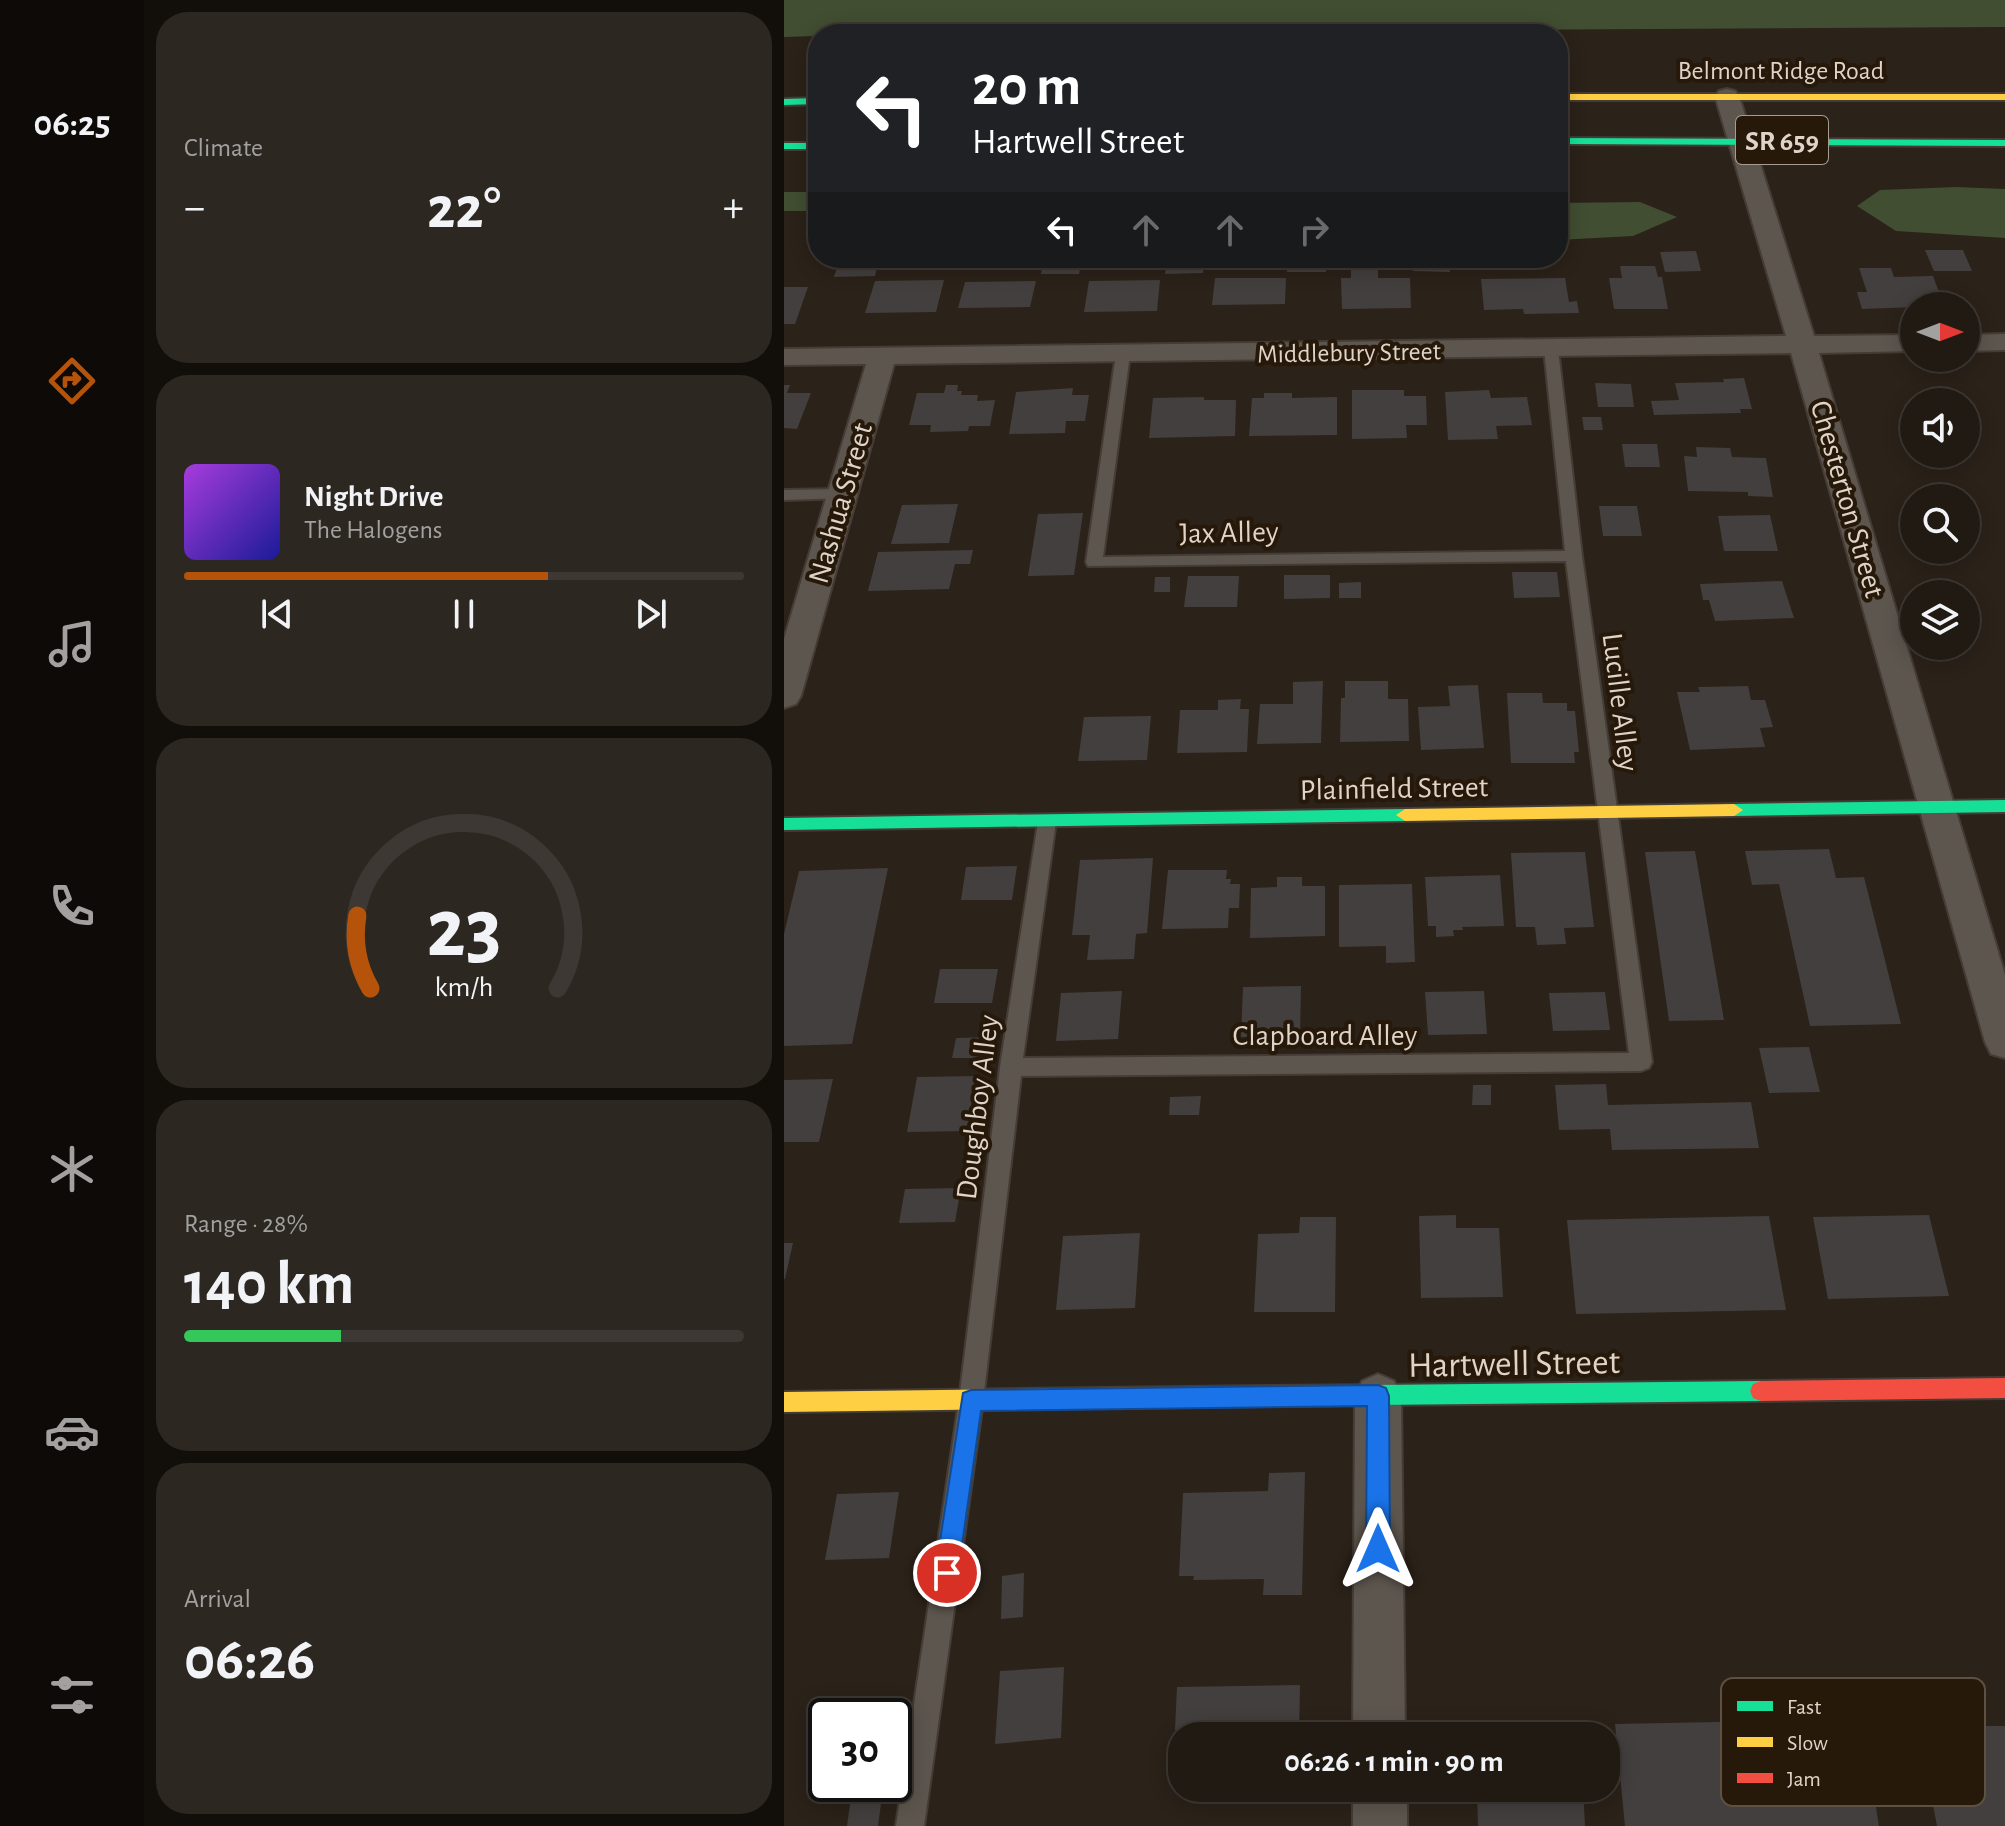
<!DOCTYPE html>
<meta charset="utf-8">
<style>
body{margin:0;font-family:"Alegreya Sans",sans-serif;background:#2d2721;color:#f1f3f6;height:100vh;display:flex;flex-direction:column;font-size:30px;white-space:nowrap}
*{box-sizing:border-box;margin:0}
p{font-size:26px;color:#a2a1a0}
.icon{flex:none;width:44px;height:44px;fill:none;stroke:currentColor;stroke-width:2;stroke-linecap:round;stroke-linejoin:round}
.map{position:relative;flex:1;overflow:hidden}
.details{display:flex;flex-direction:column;gap:12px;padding:12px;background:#120e0a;width:640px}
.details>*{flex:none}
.top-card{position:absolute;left:24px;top:24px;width:760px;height:244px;border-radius:32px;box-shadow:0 4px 20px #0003,0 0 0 2px #3d3833;background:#202124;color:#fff;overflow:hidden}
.needle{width:52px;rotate:90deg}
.buttons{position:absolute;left:1116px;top:292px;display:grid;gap:16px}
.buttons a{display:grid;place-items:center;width:80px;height:80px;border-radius:50%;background:#201a13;box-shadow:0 4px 20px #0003,0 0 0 2px #3d3833;font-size:40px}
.speed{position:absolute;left:24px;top:1698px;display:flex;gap:16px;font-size:40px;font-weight:700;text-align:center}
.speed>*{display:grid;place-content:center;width:104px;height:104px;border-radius:50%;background:#201a13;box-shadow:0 4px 20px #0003,0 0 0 2px #3d3833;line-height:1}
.speed .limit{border:4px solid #111;border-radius:12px;background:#fff;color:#111}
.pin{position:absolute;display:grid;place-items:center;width:68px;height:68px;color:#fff;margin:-34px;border:4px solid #fff;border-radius:50%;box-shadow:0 2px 8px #0007}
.me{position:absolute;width:88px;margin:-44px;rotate:0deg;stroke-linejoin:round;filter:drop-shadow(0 0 6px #0008)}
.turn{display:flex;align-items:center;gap:28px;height:168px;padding:0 32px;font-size:36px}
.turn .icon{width:104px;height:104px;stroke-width:2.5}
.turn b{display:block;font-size:56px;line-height:68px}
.lanes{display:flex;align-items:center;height:76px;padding:0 32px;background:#0003;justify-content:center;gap:40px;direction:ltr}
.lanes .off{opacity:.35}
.big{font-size:60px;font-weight:600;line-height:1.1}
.details .widget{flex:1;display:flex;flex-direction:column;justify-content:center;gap:12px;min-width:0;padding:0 28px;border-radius:32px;background:#2d2721}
.details .dial{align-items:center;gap:0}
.dial svg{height:208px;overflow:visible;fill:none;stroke:#3d3833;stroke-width:7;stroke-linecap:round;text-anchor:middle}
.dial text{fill:#f1f3f6;stroke:none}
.song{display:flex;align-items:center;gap:24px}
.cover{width:96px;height:96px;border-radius:12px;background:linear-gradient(135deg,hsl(280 70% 55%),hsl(240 70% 35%))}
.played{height:8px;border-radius:4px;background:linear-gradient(90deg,#b45309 65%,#3d3833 65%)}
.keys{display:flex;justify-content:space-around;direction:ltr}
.heat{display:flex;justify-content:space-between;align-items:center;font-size:44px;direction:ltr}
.charge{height:12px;border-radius:6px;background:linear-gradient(90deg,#34c759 28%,#3d3833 0)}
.trip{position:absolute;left:384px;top:1722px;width:452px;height:80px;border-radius:32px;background:#201a13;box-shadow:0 4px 20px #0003,0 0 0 2px #3d3833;font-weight:600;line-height:80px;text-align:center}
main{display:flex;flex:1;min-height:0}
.dock{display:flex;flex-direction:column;width:144px;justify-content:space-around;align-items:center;background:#0d0a08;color:#a2a1a0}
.dock .icon{width:56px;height:56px}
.dock .current{color:#b45309}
.dock b{font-size:36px;color:#f1f3f6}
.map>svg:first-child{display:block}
.green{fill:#414e31}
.building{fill:#433f3e}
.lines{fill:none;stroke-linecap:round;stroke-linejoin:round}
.lane-casing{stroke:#443c35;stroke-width:4}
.street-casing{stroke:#443c35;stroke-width:4}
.fast-casing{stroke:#443c35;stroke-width:4}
.slow-casing{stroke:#443c35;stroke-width:4}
.jam-casing{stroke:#443c35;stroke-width:4}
.lane{fill:#5d564e;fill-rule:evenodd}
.street{fill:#5d564e;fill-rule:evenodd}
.fast{fill:#16e098;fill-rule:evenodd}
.slow{fill:#ffcf43;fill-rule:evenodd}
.jam{fill:#f24e42;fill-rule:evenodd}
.route{fill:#1a73e8;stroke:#114b97;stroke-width:2}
.labels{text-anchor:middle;stroke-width:8;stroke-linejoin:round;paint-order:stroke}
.far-street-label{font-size:26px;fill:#ded4ca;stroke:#271909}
.shield{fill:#271909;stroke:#a79c90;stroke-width:2}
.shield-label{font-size:28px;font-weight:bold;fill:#ded4ca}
.street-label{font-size:30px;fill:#ded4ca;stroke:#271909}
.near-street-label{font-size:36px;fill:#ded4ca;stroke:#271909}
.key{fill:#271909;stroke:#5e5143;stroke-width:2}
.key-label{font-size:22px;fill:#ded4ca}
</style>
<main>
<nav class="dock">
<b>06:25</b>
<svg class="icon current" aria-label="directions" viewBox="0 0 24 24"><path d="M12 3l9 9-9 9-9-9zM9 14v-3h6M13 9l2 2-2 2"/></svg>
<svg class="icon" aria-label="music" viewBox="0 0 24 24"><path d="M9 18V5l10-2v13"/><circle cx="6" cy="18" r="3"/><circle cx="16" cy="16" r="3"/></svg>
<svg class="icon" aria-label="phone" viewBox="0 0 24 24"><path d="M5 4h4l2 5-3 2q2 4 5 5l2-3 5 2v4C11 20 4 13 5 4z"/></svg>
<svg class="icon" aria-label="climate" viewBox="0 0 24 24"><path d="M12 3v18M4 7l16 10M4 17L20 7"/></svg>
<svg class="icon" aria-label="car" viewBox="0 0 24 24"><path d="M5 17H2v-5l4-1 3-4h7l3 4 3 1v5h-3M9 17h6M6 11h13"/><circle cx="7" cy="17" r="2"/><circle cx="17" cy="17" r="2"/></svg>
<svg class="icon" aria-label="filters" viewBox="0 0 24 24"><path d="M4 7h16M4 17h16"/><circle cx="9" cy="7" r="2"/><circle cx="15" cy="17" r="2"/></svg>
</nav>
<section class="details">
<div class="widget"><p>Climate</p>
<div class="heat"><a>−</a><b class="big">22°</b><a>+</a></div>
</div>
<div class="widget">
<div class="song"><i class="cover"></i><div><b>Night Drive</b><p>The Halogens</p></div></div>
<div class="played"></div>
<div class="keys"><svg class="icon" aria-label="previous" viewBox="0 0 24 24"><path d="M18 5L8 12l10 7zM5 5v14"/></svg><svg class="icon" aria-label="pause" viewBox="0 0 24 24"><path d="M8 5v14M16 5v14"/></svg><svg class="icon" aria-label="next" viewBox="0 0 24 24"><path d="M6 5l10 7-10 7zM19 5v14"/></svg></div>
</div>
<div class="widget dial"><svg viewBox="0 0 100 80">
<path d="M14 69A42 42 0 1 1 86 69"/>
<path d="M14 69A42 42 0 0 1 9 41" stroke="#b45309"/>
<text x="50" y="56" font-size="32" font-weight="700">23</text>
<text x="50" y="72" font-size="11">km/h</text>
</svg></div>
<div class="widget"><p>Range · 28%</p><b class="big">140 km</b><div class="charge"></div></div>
<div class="widget"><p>Arrival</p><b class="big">06:26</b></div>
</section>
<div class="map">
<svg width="1221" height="1826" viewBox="0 0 1221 1826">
<rect width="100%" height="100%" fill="#2b2219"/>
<!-- green -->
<path class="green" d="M0,0H1221V27L34,34V36L0,37Z
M1172,187L1221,189V238L1112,231L1073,206L1096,190Z
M0,192H34V211H0Z
M856,202L893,217L849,236L774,240V203Z"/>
<!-- building -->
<path class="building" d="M1141,250H1179L1188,271H1150Z
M912,251L917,271L881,272L876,252Z
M56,258H95L91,276L50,277Z
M260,258H298L295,274H257Z
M383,258H420L419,273L381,274Z
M504,258H543L542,272H503Z
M629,258H665L666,272L629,271Z
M836,266H871L874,277H878L884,309H830L825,278H838Z
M567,267H594V278H626L627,308L558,309L557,278H567Z
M1075,268H1107L1110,277L1149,276L1160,306L1078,309L1073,292H1083Z
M431,278H502L501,304L428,305Z
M781,278L785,302L793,301L795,313L740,314L739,309L700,310L697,279Z
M160,280L152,312L81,313L91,281Z
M376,280L373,311L300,312L305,281Z
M252,281L246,307L174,308L181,282Z
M0,287H24L11,324H0Z
M960,378L968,409H956L957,413L870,415L867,401L895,400L891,383L940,382L939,379Z
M811,383L847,384L850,407H814Z
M0,385H6L3,393H27L13,429L0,428Z
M162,385H174L173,391H178L177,395H194L193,401L211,400L206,426H185L184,431L146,432L147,425H125L133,393H160Z
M289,388L288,395H305L301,421H282L281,433L225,434L232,392Z
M568,390H620V396H642L643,425H622L623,438L568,439Z
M705,390L707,398L743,397L748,425L712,426L714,439L664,440L661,392Z
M480,393H508V398L553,397V435L465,436L468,398H480Z
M420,397V400H452L451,436L365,438L369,398Z
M798,417H817L819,430H800Z
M838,444H873L876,467H841Z
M912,447L946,448L948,457L982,458L989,497L964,496V492L904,491L900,456L913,457Z
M174,504L165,543L107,544L118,505Z
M815,506H853L858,536H819Z
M299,513L290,575L244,576L254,514Z
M986,515L994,551H940L934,516Z
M189,550L186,564H171L165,589L84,591L94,552Z
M728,572H773L776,597L730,598Z
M500,575H546V598L500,599Z
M404,576H455L453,607H400Z
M371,577H386V592H370Z
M998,581L1010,618L931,621L925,600H919L916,584Z
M577,582V598H555V583Z
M539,681L537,743L473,744L476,704H509V682Z
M561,681H604V699H624L625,741L556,742L557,698H561Z
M694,685L700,748L637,750L634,707L666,706L664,686Z
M964,686L967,700H981L989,727L976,728L981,747L906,750L893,692H916L914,687Z
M723,693H758L759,703H783V711H791L795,752H790L791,763H727Z
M457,699L456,709H465L463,752L393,753L396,710H434V700Z
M367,716L363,760L294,761L300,717Z
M1045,849L1052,878L1080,877L1117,1024L1026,1026L995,884L968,885L961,851Z
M911,851L940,1020L885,1021L861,852Z
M801,852L810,927L780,928L782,944L753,945L751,927H732L727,853Z
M369,858L363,933L352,934L350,959L303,960L306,935H288L296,860Z
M233,866L228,900H177L182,867Z
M104,868L68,1044L0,1046V934L15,871Z
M384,870H443L442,879H447L446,884H456L455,908H445L444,928L378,929Z
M716,875L720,926L678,927L679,930H669L670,936L652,937V926H644L641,877Z
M493,877H518V886H541V936L466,938L467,888L493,887Z
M628,884L631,962L602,963V946L555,947V885Z
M156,969H214L208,1003H150Z
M517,986L516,1036L457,1037L459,987Z
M338,991L334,1039L272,1041L277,993Z
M700,991L703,1034L644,1035L641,992Z
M821,992L826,1030L769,1031L765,993Z
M208,1037L205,1058H168L172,1038Z
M1025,1047L1036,1092L985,1093L975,1048Z
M192,1076L183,1131L123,1132L133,1077Z
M49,1079L35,1142H0V1080Z
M822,1084L824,1105L967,1102L975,1148L828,1150L826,1129L775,1130L771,1085Z
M689,1085H707V1105H688Z
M417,1096L415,1115H385L386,1097Z
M177,1188L171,1222L115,1223L121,1189Z
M672,1215V1228H715L719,1297L637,1298L635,1216Z
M1145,1215L1165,1296L1044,1299L1029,1217Z
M985,1216L1002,1310L792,1314L783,1220Z
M516,1217H552L551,1312H470L474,1234L515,1233Z
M356,1233L351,1308L272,1310L279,1236Z
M0,1243H9L1,1279H0Z
M521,1472L518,1595H479L480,1579L409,1580L410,1576H395L399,1493L484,1491L485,1473Z
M115,1492L105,1558L41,1560L53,1494Z
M240,1573L239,1617L217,1619L218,1576Z
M280,1667L277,1738L211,1744L216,1671Z
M516,1685L515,1736H408L409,1729L391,1730L393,1687Z
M1078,1719L1095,1826H841L831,1724Z
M1188,1726H1221V1826H1153L1137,1742L1191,1740Z
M693,1788H799L801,1826H694Z
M98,1796L94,1826H63L67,1797Z"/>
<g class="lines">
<!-- lane casing -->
<g class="lane-casing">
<path id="lane" d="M767,345L774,349L798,556L868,1062L865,1068L857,1071L237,1076L199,1401L140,1826H112L175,1401L216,1067L255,816H269L272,821L239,1058L845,1053L782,561L304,566L302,562L332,354L339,350L346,354L319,557L781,551L760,349Z
M58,489L64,490V498L0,500V490Z"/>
</g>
<!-- street casing -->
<g class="street-casing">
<path id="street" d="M943,89L951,91L955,96L1030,336L1130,335V351L1035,353L1221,975V1058L1207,1054L1201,1042L1007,353L110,364L17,696L12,704L0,708V639L82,364L0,365V349L1002,336L931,96L935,91Z
M1221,334V350L1182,351V335Z
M594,1374L610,1381L617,1396L621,1736H569L571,1396L578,1381Z
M569,1788H623V1826H569Z"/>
</g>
<!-- fast casing -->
<g class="fast-casing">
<path id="fast" d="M34,98V104L0,105V99Z
M774,138L1221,140V146L774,144Z
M0,143H34V149H0Z
M1221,800V812L950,816L941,810L950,804Z
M621,809L630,815L621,821L0,830V818Z
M977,1381L985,1384L988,1391L985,1398L977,1401L484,1406L476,1403L473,1396L476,1389L484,1386Z"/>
</g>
<!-- slow casing -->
<g class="slow-casing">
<path id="slow" d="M774,94H1221V100H774Z
M950,804L959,810L950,816L621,821L612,815L621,809Z
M484,1386L492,1389L495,1396L492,1403L484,1406L0,1412V1392Z"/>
</g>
<!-- jam casing -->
<g class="jam-casing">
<path id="jam" d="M1221,1378V1398L977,1401L969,1398L966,1391L969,1384L977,1381Z"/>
</g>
<!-- lane -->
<use href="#lane" class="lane"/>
<!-- street -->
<use href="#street" class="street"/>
<!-- fast -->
<use href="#fast" class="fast"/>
<!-- slow -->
<use href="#slow" class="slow"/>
<!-- jam -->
<use href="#jam" class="jam"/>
</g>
<!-- route -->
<path class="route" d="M594,1385L602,1388L605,1396L606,1549L603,1557L594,1561L586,1557L582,1549L583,1406L197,1411L174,1573L171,1581L163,1584L154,1581L151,1573L179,1393L187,1390Z"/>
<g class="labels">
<!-- far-street labels -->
<g class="far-street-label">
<text x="997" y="79">Belmont Ridge Road</text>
<text transform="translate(565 352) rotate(-1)" y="9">Middlebury Street</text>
</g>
<!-- shield labels -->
<rect class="shield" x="952" y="116" width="92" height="48" rx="6"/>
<g class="shield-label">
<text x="998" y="150">SR 659</text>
</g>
<!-- street labels -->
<g class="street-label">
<text transform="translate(1064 499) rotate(74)" y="10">Chesterton Street</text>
<text transform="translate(56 503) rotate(-74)" y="10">Nashua Street</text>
<text transform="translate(445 532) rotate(-1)" y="10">Jax Alley</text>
<text transform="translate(837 702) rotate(83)" y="10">Lucille Alley</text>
<text transform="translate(610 788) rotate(-1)" y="10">Plainfield Street</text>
<text x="541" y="1045">Clapboard Alley</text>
<text transform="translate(193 1107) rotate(-83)" y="10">Doughboy Alley</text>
</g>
<!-- near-street labels -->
<g class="near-street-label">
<text transform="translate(730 1362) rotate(-1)" y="13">Hartwell Street</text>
</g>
</g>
<!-- legend -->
<rect x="937" y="1678" width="264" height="128" rx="12" class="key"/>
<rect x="953" y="1701" width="36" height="10" fill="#16e098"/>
<rect x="953" y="1737" width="36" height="10" fill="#ffcf43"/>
<rect x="953" y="1773" width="36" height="10" fill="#f24e42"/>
<g class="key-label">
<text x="1003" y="1714">Fast</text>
<text x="1003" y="1750">Slow</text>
<text x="1003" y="1786">Jam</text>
</g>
</svg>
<div class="buttons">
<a><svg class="needle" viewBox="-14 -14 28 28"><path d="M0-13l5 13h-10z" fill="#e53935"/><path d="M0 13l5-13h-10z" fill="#a2a1a0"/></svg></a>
<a><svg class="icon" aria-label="sound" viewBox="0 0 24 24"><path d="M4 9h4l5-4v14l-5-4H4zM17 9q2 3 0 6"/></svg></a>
<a><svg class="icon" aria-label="search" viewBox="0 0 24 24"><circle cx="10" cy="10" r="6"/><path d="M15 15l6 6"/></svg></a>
<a><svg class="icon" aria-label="layers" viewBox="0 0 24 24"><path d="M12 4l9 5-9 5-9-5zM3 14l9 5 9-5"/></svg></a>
</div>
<div class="speed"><div class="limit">30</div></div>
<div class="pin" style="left:163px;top:1573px;background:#d93025"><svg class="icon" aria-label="arrive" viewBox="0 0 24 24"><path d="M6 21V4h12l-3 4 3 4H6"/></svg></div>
<svg class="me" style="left:594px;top:1549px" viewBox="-20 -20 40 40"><path d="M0-17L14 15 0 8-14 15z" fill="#1a73e8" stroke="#fff" stroke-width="4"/></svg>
<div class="trip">06:26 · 1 min · 90 m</div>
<div class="top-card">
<div class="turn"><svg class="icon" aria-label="left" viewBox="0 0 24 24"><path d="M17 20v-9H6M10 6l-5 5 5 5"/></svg><div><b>20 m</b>Hartwell Street</div></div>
<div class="lanes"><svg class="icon" aria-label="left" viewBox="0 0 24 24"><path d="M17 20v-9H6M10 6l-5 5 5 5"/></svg><svg class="icon off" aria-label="ahead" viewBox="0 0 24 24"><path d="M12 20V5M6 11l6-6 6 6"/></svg><svg class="icon off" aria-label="ahead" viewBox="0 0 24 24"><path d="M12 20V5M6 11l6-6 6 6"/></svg><svg class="icon off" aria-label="right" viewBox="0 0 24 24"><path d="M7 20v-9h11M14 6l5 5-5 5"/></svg></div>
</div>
</div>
</main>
